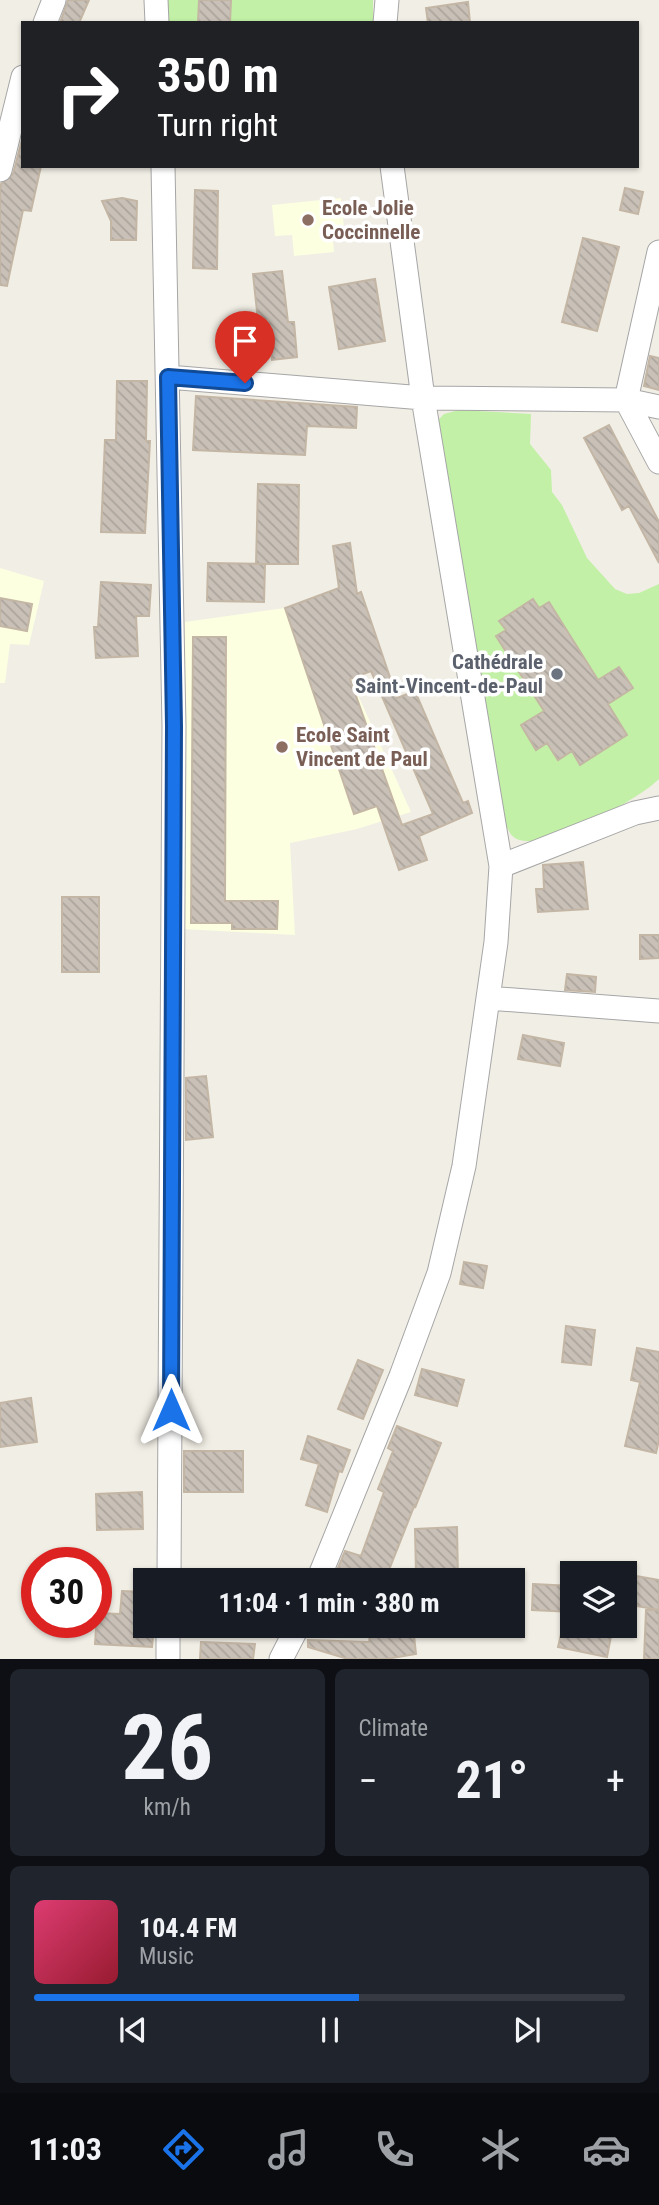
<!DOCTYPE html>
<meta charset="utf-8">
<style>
body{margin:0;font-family:"Roboto Condensed",sans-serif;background:#20242c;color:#f1f3f6;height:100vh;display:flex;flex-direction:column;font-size:26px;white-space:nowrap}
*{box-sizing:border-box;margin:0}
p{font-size:23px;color:#9ea1a6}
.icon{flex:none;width:38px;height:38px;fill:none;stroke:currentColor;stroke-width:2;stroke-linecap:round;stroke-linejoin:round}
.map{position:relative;height:1659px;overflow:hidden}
.drawer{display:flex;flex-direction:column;gap:10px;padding:10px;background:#0d0f14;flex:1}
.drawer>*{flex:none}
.top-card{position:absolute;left:21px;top:21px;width:618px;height:147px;border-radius:0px;box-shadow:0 2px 5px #0004;background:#202124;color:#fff;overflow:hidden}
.controls{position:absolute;left:560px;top:1561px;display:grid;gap:14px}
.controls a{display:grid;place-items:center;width:77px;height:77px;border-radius:0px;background:#171b24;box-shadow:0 2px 5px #0004;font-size:35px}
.speed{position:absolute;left:21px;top:1547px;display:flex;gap:14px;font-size:35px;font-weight:700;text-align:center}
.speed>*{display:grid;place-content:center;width:91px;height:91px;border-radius:50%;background:#171b24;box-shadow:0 2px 5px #0004;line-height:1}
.speed .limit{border:10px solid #d22;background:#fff;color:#111}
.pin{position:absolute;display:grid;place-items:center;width:60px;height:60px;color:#fff;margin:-72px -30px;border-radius:50% 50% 50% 0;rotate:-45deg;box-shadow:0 0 7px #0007}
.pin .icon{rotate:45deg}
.me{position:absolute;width:77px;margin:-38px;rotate:0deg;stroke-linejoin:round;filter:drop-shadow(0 0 5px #0008)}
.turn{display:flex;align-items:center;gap:24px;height:147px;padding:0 21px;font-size:32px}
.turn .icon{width:91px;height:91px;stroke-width:2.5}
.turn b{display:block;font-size:49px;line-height:60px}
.big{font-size:52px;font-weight:700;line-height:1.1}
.drawer .widget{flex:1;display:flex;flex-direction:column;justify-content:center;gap:10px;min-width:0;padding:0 24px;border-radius:10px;background:#20242c}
.drawer .dial{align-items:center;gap:0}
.dial b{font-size:91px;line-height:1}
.song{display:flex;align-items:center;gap:21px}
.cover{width:84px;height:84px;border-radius:10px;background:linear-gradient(135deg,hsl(340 70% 55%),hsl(350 70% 35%))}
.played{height:7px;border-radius:4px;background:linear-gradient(90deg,#1a73e8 55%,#363941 55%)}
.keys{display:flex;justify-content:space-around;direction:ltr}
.heat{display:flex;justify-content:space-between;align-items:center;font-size:38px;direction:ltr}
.drawer .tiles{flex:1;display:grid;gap:10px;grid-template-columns:1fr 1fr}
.widget:last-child{grid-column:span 2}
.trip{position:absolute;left:133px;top:1568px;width:392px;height:70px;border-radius:0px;background:#171b24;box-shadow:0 2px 5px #0004;font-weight:700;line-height:70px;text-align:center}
.menu{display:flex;height:112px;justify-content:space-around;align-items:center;background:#090b0e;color:#9ea1a6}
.menu .icon{width:49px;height:49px}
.menu .active{color:#1a73e8}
.menu b{font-size:32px;color:#f1f3f6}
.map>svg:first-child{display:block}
.education{fill:#fcffe0}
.grass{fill:#c2f0a6}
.building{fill:url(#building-back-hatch);stroke:#c4b6a5;stroke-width:2;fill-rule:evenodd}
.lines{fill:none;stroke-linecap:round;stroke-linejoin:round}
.minor-casing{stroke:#a6a6a6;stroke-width:25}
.minor{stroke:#fff;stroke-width:23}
.route-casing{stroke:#114b97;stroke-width:18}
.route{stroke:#1a73e8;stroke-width:12}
.education-dot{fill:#8d6e63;stroke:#fff;stroke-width:2.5}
.worship-dot{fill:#6b7280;stroke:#fff;stroke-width:2.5}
.labels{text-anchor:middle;stroke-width:7;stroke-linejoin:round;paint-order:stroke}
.education-label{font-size:21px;font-weight:bold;fill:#785e54;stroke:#fff;text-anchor:start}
.worship-label{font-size:21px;font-weight:bold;fill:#5b616d;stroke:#fff;text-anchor:end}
</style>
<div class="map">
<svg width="659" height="1659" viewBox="0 0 659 1659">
<defs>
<pattern id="building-back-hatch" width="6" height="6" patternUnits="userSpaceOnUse" patternTransform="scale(1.75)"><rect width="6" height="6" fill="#c9c1b7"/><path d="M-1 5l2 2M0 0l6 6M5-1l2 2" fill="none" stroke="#aca59d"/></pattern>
</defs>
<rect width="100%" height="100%" fill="#f1eee5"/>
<!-- education -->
<path class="education" d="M341,198L345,237L333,239L334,252L294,256L292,235L275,236L272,205Z
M0,568L44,581L29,645L10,644L5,683H0Z
M321,595L352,682L411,812L357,829L290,843L295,935L183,929L185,622L285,608Z"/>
<!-- grass -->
<path class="grass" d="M167,0H373V23H167Z
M459,410L531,414L530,444L551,470L552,492L562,505L587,558L615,589L627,594L639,593L659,584V779C638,800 548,849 520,840C512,838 509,832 506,825L437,435L438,420L444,414Z"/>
<!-- building -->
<path class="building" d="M68,0H89L79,23H60Z
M199,0H231L230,23H198Z
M468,2L470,23H428L426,8Z
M23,136V166H41L31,211L23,210L7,286L0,285V189L1,184L13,174Z
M625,188L643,192L638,214L620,210Z
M195,190L218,191L217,269L193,268Z
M122,198L137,201L136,240H111V221L102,201Z
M583,238L619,247L597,331L562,322Z
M282,271L288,322H294L297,357L272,360L268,320L258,321L253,274Z
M375,279L385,341L339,349L329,287Z
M650,356L659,358V390L644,386Z
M117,381H147L146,441H150L145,533L101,532L105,440H116Z
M196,396L357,407L356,428L307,426L305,455L193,450Z
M609,425L659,522V563L629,506L622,510L584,438Z
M258,484L299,485L298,564H256Z
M350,543L357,594L361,592L397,698L415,691L463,803L468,801L472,813L419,836L427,860L399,870L377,806L354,814L285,608L339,588L333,546ZM371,671L433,814L402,825L350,679Z
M208,563L265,564L264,602L207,601Z
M101,582L151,585L149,616H136L138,656L96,658L94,627H98Z
M0,598L32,604L27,631L0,626Z
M533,599L539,608L549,602L598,680L619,667L633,688L608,704L627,735L580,765L572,751L558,760L547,743L536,750L521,725L544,711L496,636L506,630L499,621Z
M193,637H226L225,901H278L277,929H232V923H191Z
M583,862L588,909L538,912L536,889H544L543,865Z
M62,897H99V972H62Z
M640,935H659V958L640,959Z
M567,974L596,977L595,992L565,990Z
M523,1035L564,1043L560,1066L518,1059Z
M206,1076L213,1137L186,1140V1078Z
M464,1262L487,1266L483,1288L460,1284Z
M566,1326L595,1330L591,1365L562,1362Z
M637,1348L659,1352V1440L656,1453L625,1446L640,1382L631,1380Z
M358,1360L383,1370L363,1419L338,1409Z
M422,1369L464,1380L457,1406L415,1395Z
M31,1398L37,1442L0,1447V1403Z
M397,1426L441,1443L415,1508V1504L385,1580H333L345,1551L361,1556L384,1492L378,1489L393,1451L388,1448Z
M308,1436L350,1450L342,1472L339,1471L327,1512L306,1505L319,1464L301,1459Z
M184,1451H243V1492H184Z
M142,1492L143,1529L97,1530L96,1494Z
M457,1527L458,1580H432L431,1574H416L415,1529Z
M625,1574L659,1580V1610L625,1604Z
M533,1584L572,1586V1612L532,1610Z
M122,1591L145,1592V1626H154L152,1647L95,1644L97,1613L120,1614Z
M646,1610H659V1659H644Z
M371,1626H413L416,1654L386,1659H348L308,1647V1640L369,1642Z
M563,1626H613L607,1657L558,1647Z
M201,1642L255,1644L253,1659H200Z"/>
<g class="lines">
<!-- minor casing -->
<g class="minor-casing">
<path id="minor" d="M156,0L157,23
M45,23L54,0
M385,23L387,0
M163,166L174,726L169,1580
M0,170L23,77
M659,252L626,400L659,462
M168,377L423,398L626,400L659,407
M501,866L635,813L659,808
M488,998L659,1011
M318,1580L401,1376L439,1273L464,1166L496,942L501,866L423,398L392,166
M168,1659V1626
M281,1659L298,1626"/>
</g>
<!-- minor -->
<use href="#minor" class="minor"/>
</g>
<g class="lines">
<!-- route casing -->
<g class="route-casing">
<path id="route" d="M171,1410L174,726L168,377L245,383"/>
</g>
<!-- route -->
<use href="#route" class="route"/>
</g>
<!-- markers -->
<g class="education-dot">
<circle cx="308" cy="220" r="7"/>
<circle cx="282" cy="747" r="7"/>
</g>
<circle class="worship-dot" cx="557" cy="674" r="7"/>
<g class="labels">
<!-- education labels -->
<g class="education-label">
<text x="322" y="215">Ecole Jolie<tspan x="322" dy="24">Coccinnelle</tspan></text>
<text x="296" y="742">Ecole Saint<tspan x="296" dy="24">Vincent de Paul</tspan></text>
</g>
<!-- worship labels -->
<g class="worship-label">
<text x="543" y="669">Cathédrale<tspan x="543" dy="24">Saint-Vincent-de-Paul</tspan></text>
</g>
</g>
</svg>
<div class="controls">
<a><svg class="icon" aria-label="layers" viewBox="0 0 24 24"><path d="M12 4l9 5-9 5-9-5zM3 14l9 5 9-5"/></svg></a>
</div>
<div class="speed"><div class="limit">30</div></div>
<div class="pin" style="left:245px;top:383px;background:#d93025"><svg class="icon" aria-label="arrive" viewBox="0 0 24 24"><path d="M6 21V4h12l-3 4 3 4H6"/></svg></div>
<svg class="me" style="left:171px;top:1410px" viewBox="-20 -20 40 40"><path d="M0-17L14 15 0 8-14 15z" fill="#1a73e8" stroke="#fff" stroke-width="4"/></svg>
<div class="trip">11:04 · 1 min · 380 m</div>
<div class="top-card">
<div class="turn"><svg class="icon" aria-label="right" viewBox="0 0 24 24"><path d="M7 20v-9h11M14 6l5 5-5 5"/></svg><div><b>350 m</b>Turn right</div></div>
</div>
</div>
<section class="drawer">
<div class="tiles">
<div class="widget dial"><b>26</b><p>km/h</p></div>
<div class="widget"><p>Climate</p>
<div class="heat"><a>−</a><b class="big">21°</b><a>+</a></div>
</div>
<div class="widget">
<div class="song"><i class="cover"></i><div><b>104.4 FM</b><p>Music</p></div></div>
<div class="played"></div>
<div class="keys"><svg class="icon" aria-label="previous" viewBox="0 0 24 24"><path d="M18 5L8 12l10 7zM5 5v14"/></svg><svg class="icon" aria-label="pause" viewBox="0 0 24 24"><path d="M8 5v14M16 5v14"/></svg><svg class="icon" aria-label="next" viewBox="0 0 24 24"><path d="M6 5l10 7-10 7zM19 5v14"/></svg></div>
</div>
</div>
</section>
<nav class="menu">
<b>11:03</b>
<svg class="icon active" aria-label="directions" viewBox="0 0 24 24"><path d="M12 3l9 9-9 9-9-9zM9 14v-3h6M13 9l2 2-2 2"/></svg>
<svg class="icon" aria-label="music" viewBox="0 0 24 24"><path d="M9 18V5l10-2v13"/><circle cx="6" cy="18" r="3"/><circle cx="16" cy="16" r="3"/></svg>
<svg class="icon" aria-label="phone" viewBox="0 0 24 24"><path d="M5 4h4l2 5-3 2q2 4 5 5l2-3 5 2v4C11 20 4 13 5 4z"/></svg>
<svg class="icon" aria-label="climate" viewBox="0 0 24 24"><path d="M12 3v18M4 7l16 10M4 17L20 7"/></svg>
<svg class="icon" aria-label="car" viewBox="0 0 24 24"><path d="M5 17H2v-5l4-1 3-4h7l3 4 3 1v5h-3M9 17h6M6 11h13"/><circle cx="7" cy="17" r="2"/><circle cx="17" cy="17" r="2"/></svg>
</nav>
